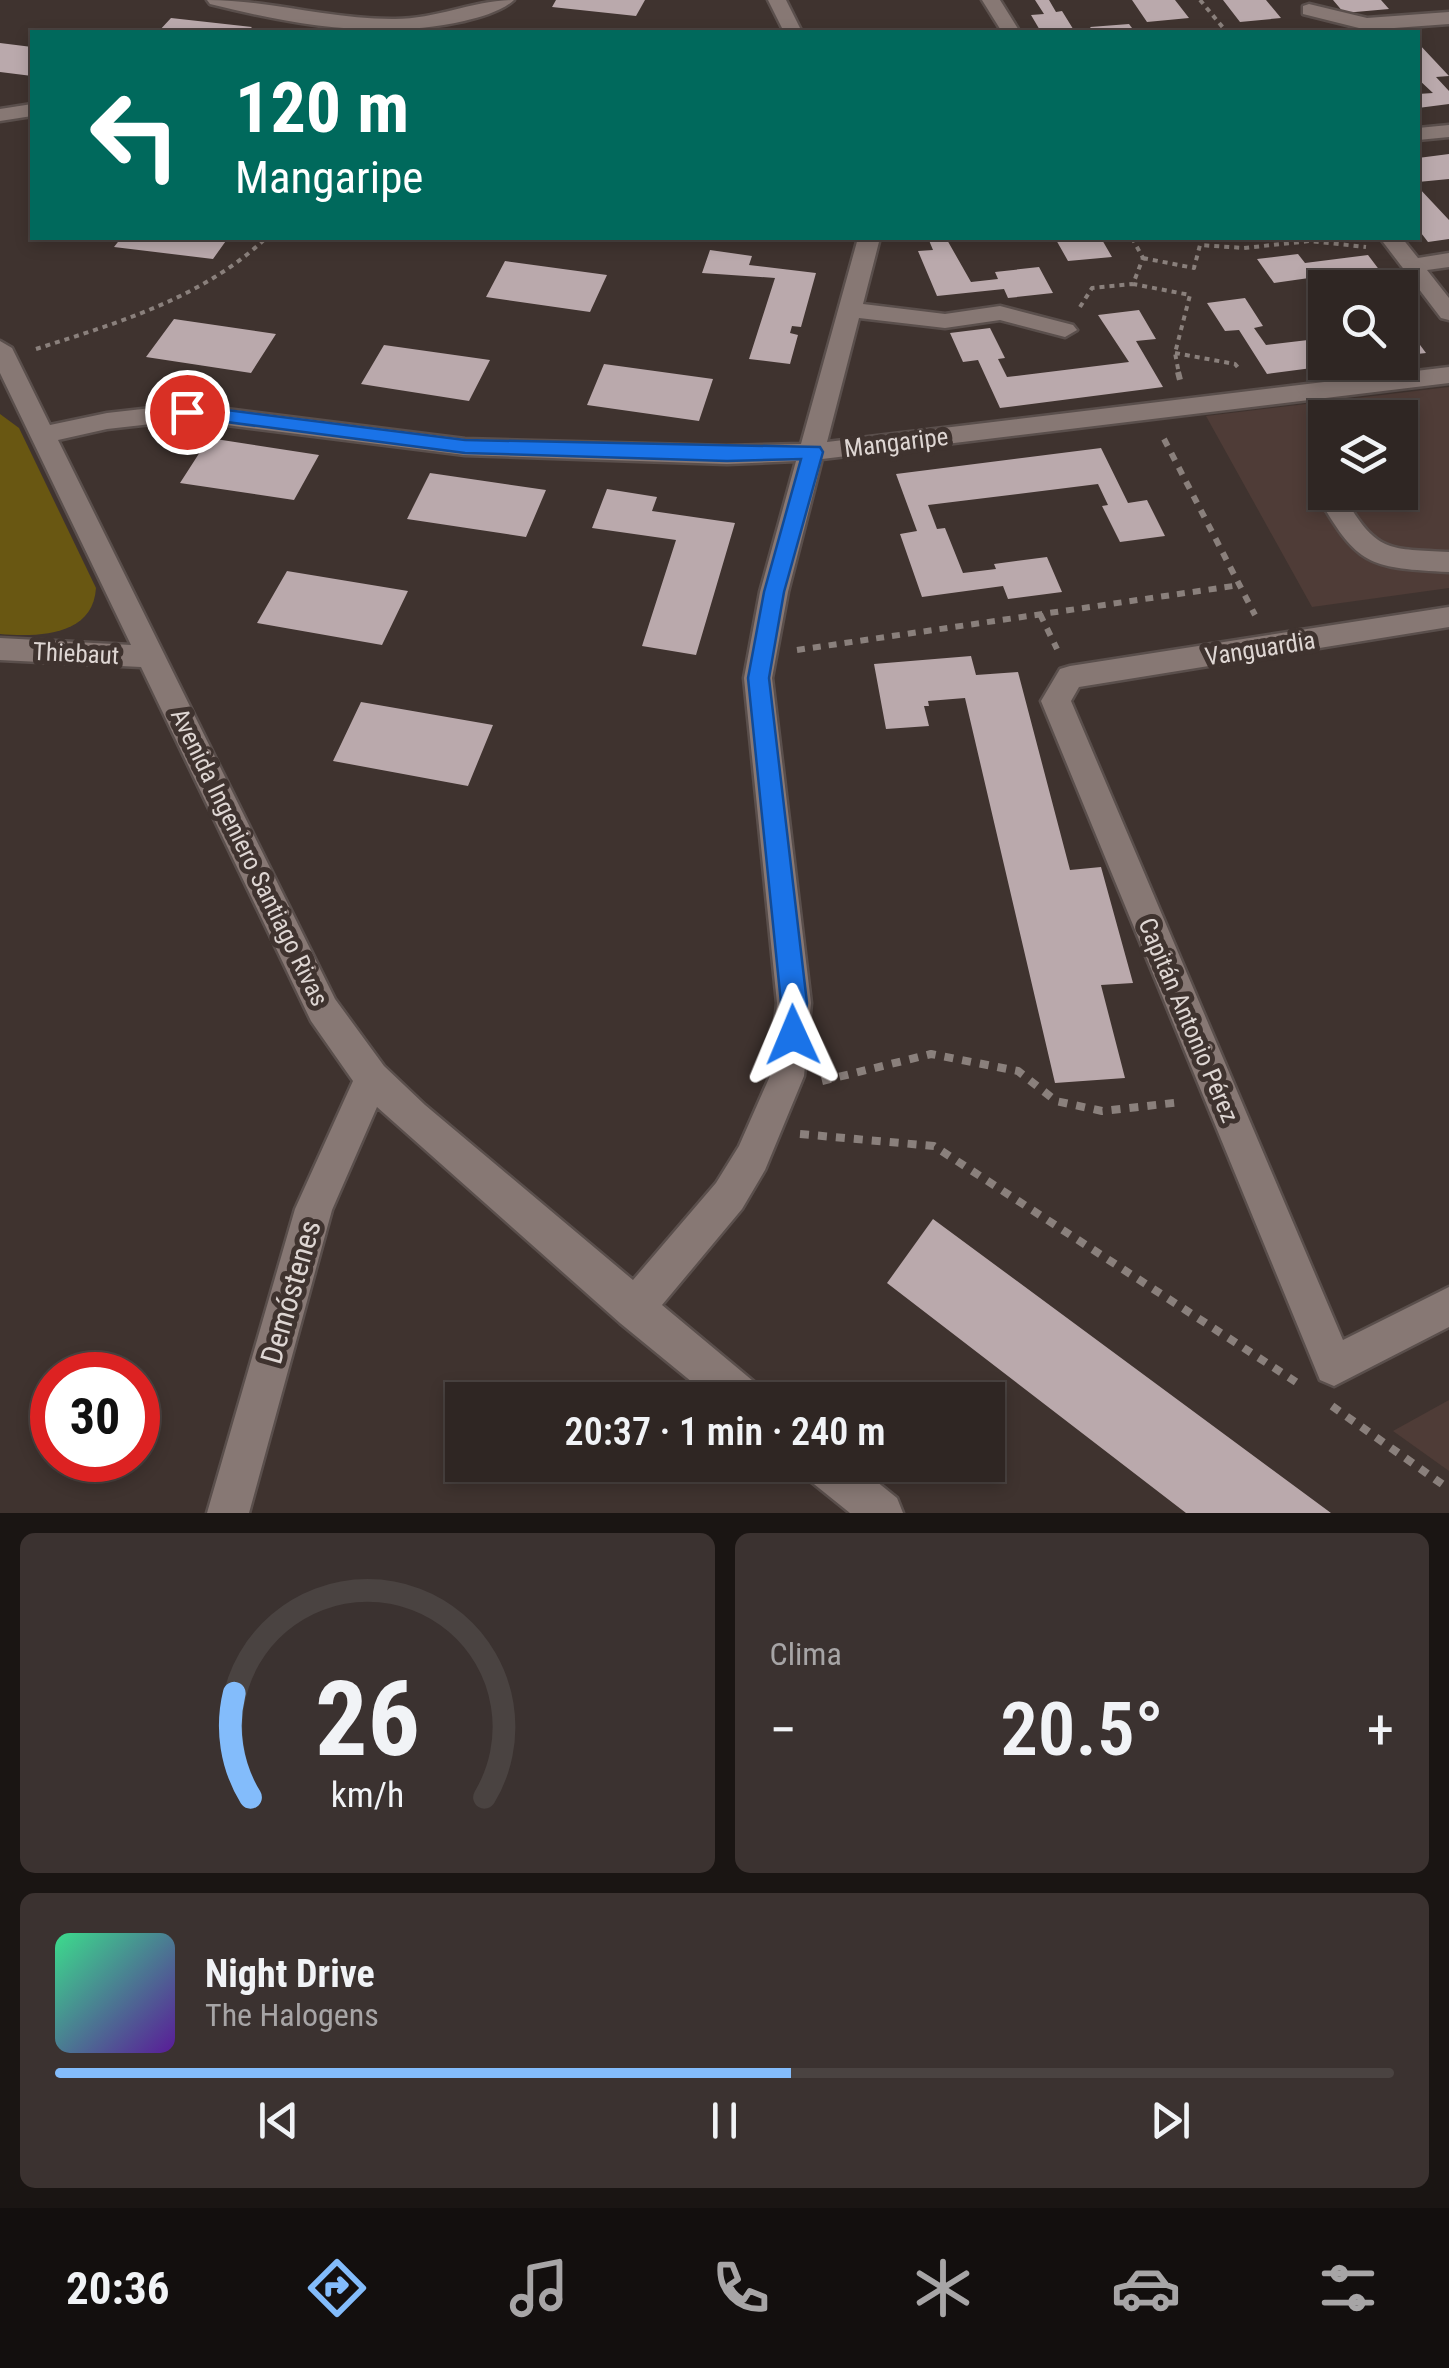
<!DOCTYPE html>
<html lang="es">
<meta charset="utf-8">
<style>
body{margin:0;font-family:"Roboto Condensed",sans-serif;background:#3b3230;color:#f1f3f6;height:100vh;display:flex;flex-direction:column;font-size:38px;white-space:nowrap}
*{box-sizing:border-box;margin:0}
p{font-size:32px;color:#a7a5a6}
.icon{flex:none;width:55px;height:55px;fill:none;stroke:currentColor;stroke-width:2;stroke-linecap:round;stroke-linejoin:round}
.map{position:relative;height:1513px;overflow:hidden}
.sheet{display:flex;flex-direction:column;gap:20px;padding:20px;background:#1a1513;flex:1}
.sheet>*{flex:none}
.banner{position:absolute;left:30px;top:30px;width:1390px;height:210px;border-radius:0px;box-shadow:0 5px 15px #0003,0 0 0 2px #4a4341;background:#00695c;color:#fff;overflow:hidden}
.tools{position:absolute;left:1308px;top:270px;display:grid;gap:20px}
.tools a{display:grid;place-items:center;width:110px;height:110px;border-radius:0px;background:#2f2623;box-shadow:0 5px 15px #0003,0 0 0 2px #4a4341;font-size:50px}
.speed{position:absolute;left:30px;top:1352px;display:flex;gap:20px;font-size:50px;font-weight:700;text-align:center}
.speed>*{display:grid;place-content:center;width:130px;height:130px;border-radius:50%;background:#2f2623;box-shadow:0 5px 15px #0003,0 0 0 2px #4a4341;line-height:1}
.speed .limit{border:15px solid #d22;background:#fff;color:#111}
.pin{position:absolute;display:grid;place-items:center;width:85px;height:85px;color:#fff;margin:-42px;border:5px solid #fff;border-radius:50%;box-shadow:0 2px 10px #0007}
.me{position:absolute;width:110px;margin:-55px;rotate:359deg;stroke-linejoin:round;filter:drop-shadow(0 0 8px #0008)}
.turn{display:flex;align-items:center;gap:35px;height:210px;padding:0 40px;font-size:45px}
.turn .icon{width:130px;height:130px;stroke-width:2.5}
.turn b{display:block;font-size:70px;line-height:85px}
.big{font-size:75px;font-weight:600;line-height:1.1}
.sheet .widget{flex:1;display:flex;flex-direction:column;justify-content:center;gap:15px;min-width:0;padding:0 35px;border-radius:15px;background:#3b3230}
.sheet .dial{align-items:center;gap:0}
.dial svg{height:260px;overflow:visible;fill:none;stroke:#4a4341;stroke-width:7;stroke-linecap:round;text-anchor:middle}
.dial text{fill:#f1f3f6;stroke:none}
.song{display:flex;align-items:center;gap:30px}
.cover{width:120px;height:120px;border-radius:15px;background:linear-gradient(135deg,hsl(150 70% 55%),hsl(270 70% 35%))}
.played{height:10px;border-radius:5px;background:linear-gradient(90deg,#83bcfb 55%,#4a4341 55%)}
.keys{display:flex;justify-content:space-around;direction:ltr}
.heat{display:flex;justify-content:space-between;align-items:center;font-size:55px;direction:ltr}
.sheet .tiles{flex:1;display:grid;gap:20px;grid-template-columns:1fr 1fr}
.widget:last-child{grid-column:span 2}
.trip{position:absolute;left:445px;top:1382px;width:560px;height:100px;border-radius:0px;background:#2f2623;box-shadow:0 5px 15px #0003,0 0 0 2px #4a4341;font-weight:600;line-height:100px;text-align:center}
.menu{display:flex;height:160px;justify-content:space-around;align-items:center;background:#130f0e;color:#a7a5a6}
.menu .icon{width:70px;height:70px}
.menu .active{color:#83bcfb}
.menu b{font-size:45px;color:#f1f3f6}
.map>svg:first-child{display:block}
.built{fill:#4f3c37;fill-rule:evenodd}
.green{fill:#695712}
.building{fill:#baa9ac}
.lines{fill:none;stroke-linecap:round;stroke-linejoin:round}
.minor-casing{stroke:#5a4f4c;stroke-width:5}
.path-far2{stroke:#8a807c;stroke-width:4;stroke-dasharray:5 5;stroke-linecap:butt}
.path-far1{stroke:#8a807c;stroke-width:6;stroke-dasharray:8 8;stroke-linecap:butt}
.path{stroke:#8a807c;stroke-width:8;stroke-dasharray:9 9;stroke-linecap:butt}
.minor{fill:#877874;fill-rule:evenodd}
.route{fill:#1a73e8;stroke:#114b97;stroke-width:2.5}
.labels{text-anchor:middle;stroke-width:10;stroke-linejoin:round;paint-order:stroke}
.street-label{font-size:25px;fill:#ded6d3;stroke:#3f332f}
.near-street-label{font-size:30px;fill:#ded6d3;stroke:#3f332f}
</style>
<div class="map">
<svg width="1449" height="1513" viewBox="0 0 1449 1513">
<rect width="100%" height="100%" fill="#3f332f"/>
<!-- built -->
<path class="built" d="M1449,387V588L1312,607L1206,416ZM1325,418H1400V492H1325Z
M1449,1400V1471L1393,1431Z"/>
<!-- green -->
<path class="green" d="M0,414L19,428L96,588C93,637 36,637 0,634Z"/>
<!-- building -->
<path class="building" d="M556,0H645L636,16L552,7Z
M1035,0H1049L1056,12L1062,11L1075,32H1041L1031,15L1044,14Z
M1132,0H1175L1189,18L1147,22Z
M1223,0H1266L1281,18L1240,22Z
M1333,0H1381L1389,9L1344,13Z
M171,18L252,27L247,32H158Z
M1129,24L1135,32H1094L1090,27Z
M0,43L32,47V76L0,72Z
M1418,43L1449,76L1436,77L1449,91V104L1418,108V94L1433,93L1418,79Z
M1449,154V179L1418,182V158Z
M1418,187L1449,220V239L1428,242L1418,229Z
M121,238H228L213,259L114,247Z
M928,238H946L971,282L998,279L995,272L1039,267L1053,293L1008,298L1004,289L937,296L918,251L933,250Z
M1055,238H1101L1112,257L1068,261Z
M710,250L752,256L749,265L816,273L801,327L792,326L790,333L798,335L790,364L749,359L775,278L702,273Z
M1298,254L1305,263L1368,255L1393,288H1352L1338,269L1312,273L1316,277L1274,283L1257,259Z
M505,261L607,275L590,312L486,297Z
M1245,298L1263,326L1254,328L1266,345L1325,338V362L1335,365L1267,374L1239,330L1225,331L1207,303Z
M1139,310L1156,339L1136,341L1163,387L1000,408L978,360L963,362L950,333L990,328L1005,358L998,359L1007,377L1129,362L1098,315Z
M1400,318L1426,353L1400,356Z
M174,319L276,334L251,373L146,357Z
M384,345L490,360L469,401L361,384Z
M604,364L713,379L699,421L587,405Z
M209,438L319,455L294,500L180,483Z
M1101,448L1128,503L1147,500L1165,536L1120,542L1102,506L1108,505L1098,484L928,505L937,529L945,528L963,573L996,569L994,564L1047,557L1062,592L1008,599L1003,586L922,597L900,534L917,531L896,474Z
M430,473L546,490L526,537L407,519Z
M607,489L657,497L652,511L735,523L696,655L642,646L676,540L592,528Z
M287,571L408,591L382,645L257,623Z
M971,656L976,675L1018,672L1070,870L1101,867L1133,983L1101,985L1125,1078L1055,1083L965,698L928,701L929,706H924L929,726L886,729L874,664Z
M361,702L493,725L468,786L333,761Z
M933,1219L1331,1513H1186L887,1283Z"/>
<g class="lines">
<!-- minor casing -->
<g class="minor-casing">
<path id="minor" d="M207,0C269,0 329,19 392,19C435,20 473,0 514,0C502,11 481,17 464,21C379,40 294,25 210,4Z
M768,0H786L802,32H784Z
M982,0H1000L1020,32H1002Z
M1309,4L1367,18L1449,12V24L1367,30L1303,14V6Z
M32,104V116L0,121V109Z
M1449,125V137L1418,140V128Z
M858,238H880L863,304L945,314L1000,306L1073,325L1077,330L1065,337L1000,320L945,328L859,318L827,442L1449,367V383L822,459L788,592L772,678L811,1003L804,1076L765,1170L742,1209L662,1305L759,1386L765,1400H714L620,1323L377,1107L332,1210L249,1513H207L295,1209L353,1081L311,1021L141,667L0,660V638L131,645L0,373V341L12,348L50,425L107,413L187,404L465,439L727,446L801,444ZM187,420L465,455L727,464L796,461L760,592L744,678L777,1003L770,1076L739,1146L716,1183L633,1280L425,1105L384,1066L335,999L58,440L107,429Z
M1380,238H1402L1418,258L1449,253V267L1427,270L1449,298V320L1441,318Z
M1325,484V492H1341C1376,551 1383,549 1449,552V572C1366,568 1357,565 1315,492Z
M1449,607V627L1079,687L1071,701L1343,1340L1449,1287V1327L1334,1386L1320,1380L1041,701L1060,669L1070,666Z
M803,1465H856L897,1498L903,1513H850L809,1480Z"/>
</g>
<!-- path-far2 -->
<path class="path-far2" d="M1200,0L1225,30L1240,32
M1132,238L1143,258L1133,284L1190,295L1175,353L1179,374
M1143,258L1194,268L1200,245L1244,248L1310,241L1366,247
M1080,307L1092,288L1133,284
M36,349C117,323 203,298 266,238
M1175,353L1235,364L1240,370"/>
<!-- path-far1 -->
<path class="path-far1" d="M1178,372L1180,380
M1164,439L1255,615
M1040,614L1057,649
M797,650L1240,585"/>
<!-- path -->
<path class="path" d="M822,1081L931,1054L1018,1071L1056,1101L1102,1111L1182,1102
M800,1134L934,1146L1296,1382
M1332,1406L1449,1489"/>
<!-- minor -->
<use href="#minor" class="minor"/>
</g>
<!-- route -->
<path class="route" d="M187,405L465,440L820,447L823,452L784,592L769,678L807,1003L802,1044L793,1047L784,1044L780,1035L781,1003L748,678L764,592L801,459L727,461L465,453L180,416V407Z"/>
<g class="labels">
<!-- street labels -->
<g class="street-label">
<text transform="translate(896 442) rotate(-7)" y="9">Mangaripe</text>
<text transform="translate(1260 648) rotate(-9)" y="9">Vanguardia</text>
<text transform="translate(76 653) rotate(3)" y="9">Thiebaut</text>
<text transform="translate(250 857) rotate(64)" y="9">Avenida Ingeniero Santiago Rivas</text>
<text transform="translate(1189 1020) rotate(67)" y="9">Capitán Antonio Pérez</text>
</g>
<!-- near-street labels -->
<g class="near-street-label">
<text transform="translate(291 1292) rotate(-74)" y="10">Demóstenes</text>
</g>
</g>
</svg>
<div class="tools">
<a><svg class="icon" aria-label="search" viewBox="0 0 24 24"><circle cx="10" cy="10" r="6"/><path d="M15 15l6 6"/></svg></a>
<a><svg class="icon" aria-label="layers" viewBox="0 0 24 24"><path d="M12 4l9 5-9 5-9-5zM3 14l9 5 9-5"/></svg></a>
</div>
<div class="speed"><div class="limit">30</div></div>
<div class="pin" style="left:187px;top:412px;background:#d93025"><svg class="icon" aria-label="arrive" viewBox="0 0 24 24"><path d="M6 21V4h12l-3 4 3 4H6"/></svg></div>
<svg class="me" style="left:793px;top:1035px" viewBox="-20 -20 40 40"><path d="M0-17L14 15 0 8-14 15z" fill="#1a73e8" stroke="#fff" stroke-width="4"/></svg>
<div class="trip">20:37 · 1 min · 240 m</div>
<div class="banner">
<div class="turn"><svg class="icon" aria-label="left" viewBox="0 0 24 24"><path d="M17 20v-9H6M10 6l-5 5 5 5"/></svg><div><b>120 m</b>Mangaripe</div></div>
</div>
</div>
<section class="sheet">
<div class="tiles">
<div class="widget dial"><svg viewBox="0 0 100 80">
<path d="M14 69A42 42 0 1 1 86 69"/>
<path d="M14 69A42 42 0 0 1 9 37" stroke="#83bcfb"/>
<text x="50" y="56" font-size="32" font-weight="700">26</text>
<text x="50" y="72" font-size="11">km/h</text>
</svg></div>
<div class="widget"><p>Clima</p>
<div class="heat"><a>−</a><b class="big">20.5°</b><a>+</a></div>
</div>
<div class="widget">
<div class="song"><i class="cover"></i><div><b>Night Drive</b><p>The Halogens</p></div></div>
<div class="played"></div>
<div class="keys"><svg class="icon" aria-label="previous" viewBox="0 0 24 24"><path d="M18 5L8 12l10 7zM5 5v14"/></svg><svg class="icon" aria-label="pause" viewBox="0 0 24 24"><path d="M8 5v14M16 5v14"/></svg><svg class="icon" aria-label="next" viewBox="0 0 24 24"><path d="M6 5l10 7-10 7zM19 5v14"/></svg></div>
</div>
</div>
</section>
<nav class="menu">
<b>20:36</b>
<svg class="icon active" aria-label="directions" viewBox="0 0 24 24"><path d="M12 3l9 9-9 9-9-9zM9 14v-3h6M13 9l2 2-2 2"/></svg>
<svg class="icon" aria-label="music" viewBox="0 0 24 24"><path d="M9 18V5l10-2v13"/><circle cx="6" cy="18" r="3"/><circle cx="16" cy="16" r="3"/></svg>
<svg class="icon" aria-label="phone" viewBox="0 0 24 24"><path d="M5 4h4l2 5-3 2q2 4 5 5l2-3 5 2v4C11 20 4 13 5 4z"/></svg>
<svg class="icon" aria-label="climate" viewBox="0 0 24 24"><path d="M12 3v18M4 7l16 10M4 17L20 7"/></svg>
<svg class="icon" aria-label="car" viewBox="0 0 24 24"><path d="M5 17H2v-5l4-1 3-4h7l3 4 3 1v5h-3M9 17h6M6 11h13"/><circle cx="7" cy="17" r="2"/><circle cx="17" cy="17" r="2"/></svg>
<svg class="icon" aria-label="filters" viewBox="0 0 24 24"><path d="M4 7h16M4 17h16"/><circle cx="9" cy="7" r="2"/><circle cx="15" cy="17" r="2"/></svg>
</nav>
